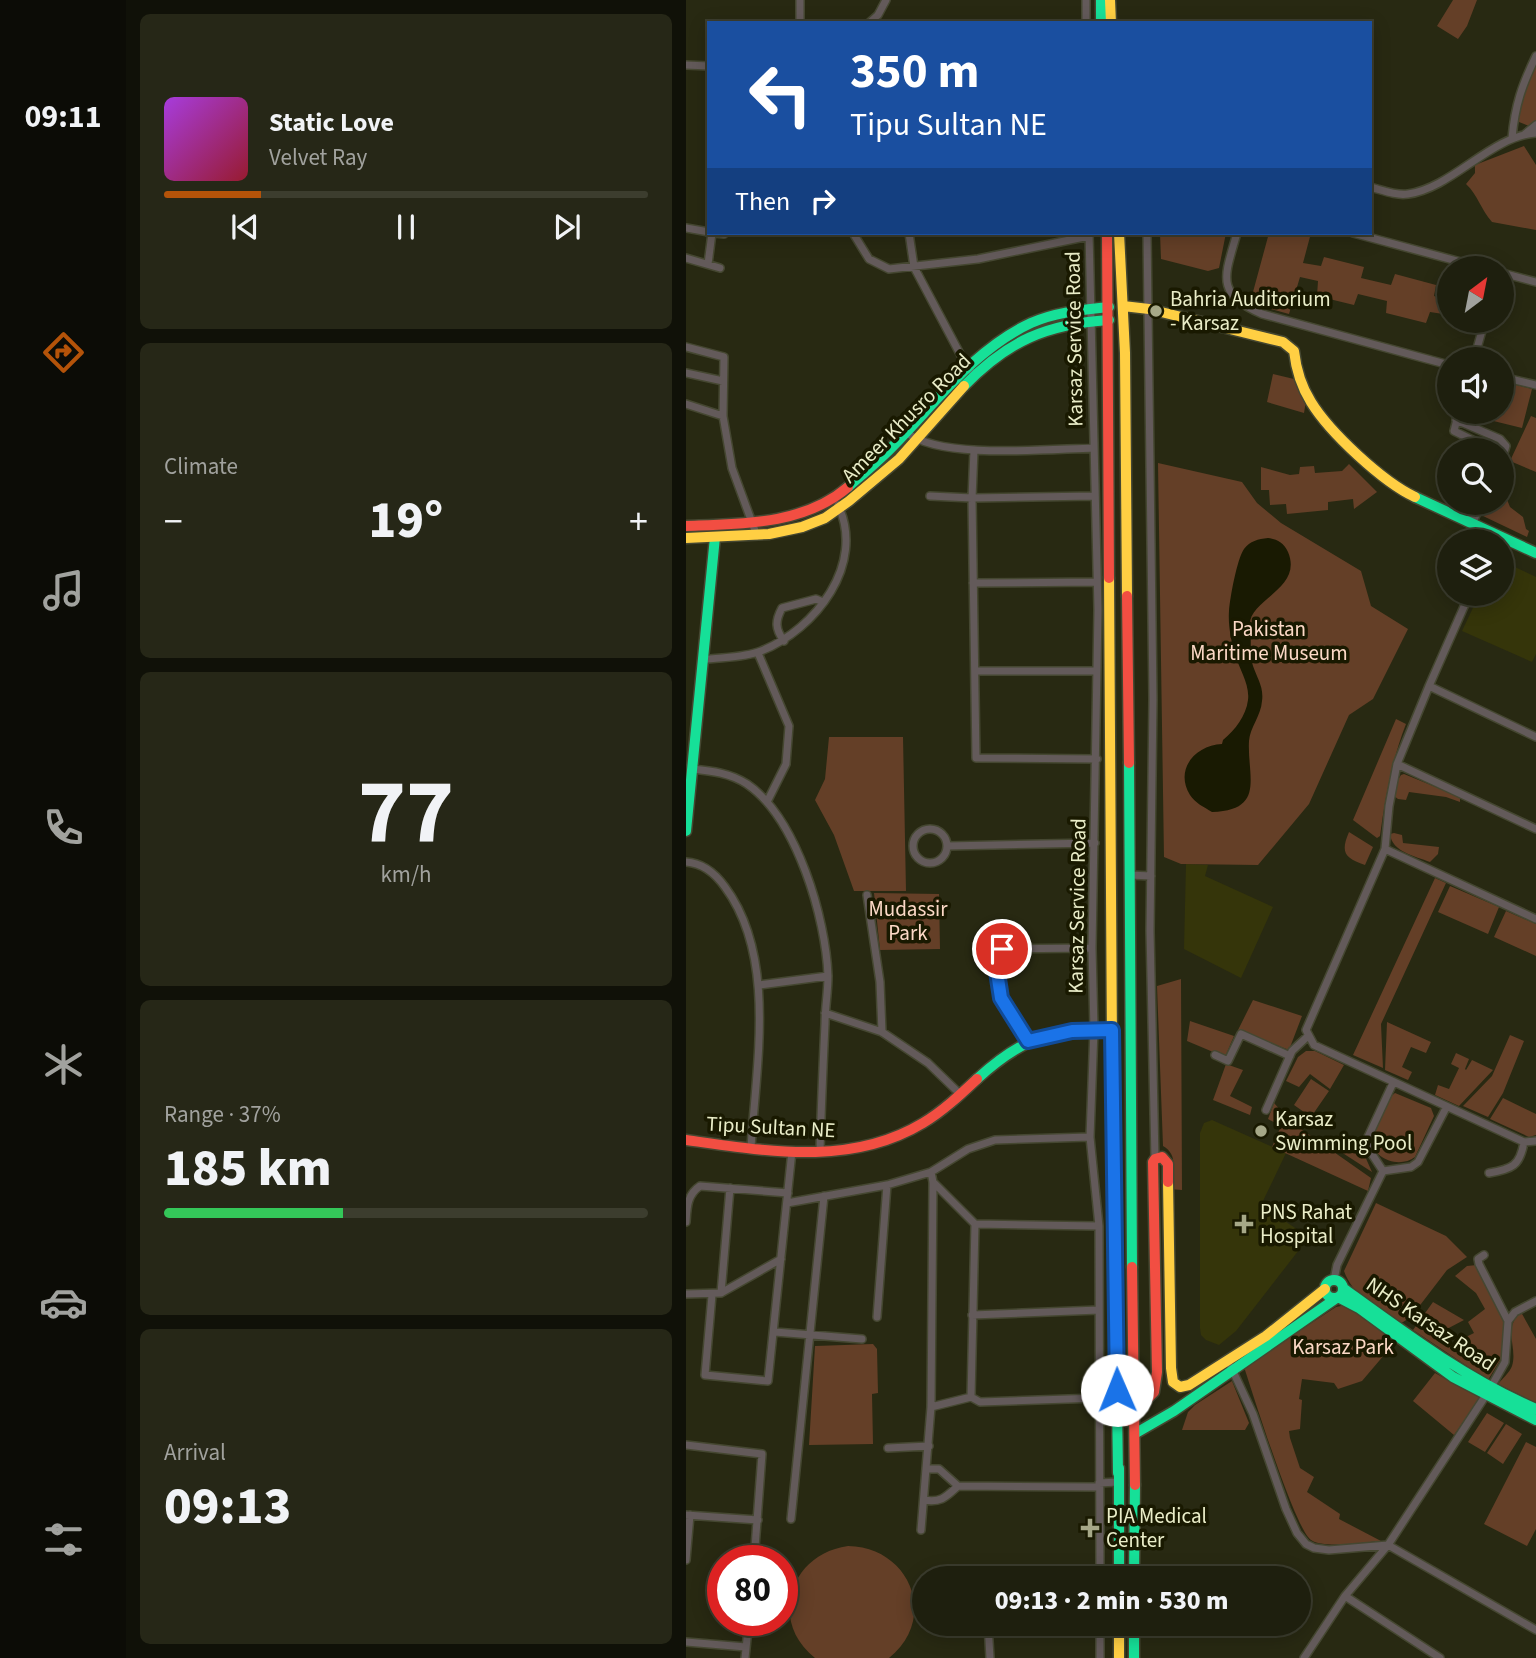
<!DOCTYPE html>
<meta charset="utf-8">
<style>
body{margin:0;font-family:"Source Sans 3",sans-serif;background:#262717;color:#f1f3f6;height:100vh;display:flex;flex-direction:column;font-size:26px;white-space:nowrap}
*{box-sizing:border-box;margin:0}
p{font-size:23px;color:#a1a29e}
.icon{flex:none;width:38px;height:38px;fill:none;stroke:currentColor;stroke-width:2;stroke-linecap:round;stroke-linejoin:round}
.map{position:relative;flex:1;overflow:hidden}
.drawer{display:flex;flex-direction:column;gap:14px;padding:14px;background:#101108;width:560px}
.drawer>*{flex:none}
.hud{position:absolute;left:21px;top:21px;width:665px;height:214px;border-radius:0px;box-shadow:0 4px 18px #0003,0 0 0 2px #3c3d2e;background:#1a4fa0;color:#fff;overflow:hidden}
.needle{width:46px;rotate:32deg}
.tools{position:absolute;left:751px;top:256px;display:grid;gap:14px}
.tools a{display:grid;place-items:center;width:77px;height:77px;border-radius:50%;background:#1e1f0e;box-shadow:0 4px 18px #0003,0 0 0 2px #3c3d2e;font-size:35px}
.speed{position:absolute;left:21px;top:1545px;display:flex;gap:14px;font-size:35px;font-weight:700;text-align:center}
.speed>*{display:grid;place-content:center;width:91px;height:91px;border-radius:50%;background:#1e1f0e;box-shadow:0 4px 18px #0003,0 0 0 2px #3c3d2e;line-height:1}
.speed .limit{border:10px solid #d22;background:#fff;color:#111}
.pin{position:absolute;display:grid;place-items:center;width:60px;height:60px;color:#fff;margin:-30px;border:4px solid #fff;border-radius:50%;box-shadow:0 2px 7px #0007}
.me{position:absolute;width:77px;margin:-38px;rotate:359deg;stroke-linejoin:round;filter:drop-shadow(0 0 5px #0008)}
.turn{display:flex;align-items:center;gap:24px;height:147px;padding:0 28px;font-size:32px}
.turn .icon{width:91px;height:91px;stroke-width:2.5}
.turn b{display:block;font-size:49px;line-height:60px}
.then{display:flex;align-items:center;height:66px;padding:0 28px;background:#0003;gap:14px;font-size:26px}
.big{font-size:52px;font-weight:800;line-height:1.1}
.drawer .widget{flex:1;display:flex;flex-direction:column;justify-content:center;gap:10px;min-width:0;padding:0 24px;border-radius:10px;background:#262717}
.drawer .dial{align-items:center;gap:0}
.dial b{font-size:91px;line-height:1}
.song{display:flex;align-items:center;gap:21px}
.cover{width:84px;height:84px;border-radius:10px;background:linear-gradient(135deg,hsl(280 70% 55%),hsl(350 70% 35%))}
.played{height:7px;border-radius:4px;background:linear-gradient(90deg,#b45309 20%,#3c3d2e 20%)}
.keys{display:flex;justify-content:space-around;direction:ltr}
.heat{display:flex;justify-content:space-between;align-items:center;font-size:38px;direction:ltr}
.charge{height:10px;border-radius:5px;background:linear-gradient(90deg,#34c759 37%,#3c3d2e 0)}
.trip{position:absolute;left:226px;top:1566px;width:399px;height:70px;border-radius:35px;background:#1e1f0e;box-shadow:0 4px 18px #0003,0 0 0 2px #3c3d2e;font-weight:800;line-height:70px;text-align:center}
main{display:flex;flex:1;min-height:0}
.tab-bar{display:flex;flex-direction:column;width:126px;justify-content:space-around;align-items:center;background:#0c0c06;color:#a1a29e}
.tab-bar .icon{width:49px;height:49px}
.tab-bar .current{color:#b45309}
.tab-bar b{font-size:32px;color:#f1f3f6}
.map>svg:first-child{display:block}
.built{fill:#35350a}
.green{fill:#643f27}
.water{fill:#191a02}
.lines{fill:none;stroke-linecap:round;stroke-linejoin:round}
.street-casing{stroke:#454731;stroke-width:10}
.fast-casing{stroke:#454731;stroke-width:13}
.slow-casing{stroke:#454731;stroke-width:13}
.jam-casing{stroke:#454731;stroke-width:13}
.street{stroke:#635a5a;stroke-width:7}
.fast{stroke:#16e098;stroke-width:10}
.slow{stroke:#ffcf43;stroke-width:10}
.jam{stroke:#f24e42;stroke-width:10}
.route-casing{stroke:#114b97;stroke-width:18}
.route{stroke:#1a73e8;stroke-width:12}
.poi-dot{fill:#a6a888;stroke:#191900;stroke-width:2.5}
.labels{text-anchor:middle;stroke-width:7;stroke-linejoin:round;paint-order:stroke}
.poi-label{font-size:21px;fill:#eaedc8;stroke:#191900;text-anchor:start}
.street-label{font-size:21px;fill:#eaedc8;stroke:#191900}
.park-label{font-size:21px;fill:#fcd9c6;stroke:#191900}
</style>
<main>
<nav class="tab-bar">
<b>09:11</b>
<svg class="icon current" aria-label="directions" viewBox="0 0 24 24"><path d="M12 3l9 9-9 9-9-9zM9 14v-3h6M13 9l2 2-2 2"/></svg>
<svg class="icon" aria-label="music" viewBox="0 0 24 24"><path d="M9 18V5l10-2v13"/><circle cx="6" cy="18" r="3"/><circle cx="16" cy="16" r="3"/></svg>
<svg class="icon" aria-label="phone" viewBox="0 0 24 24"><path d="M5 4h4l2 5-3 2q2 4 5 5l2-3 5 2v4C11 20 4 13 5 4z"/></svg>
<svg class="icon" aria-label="climate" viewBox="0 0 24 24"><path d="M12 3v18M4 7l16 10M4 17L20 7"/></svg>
<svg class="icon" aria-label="car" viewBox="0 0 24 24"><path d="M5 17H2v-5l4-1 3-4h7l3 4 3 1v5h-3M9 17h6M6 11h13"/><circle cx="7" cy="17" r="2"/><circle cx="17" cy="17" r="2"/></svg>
<svg class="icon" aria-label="filters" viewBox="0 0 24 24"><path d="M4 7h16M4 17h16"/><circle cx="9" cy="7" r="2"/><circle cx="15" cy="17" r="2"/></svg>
</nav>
<section class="drawer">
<div class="widget">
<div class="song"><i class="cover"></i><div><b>Static Love</b><p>Velvet Ray</p></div></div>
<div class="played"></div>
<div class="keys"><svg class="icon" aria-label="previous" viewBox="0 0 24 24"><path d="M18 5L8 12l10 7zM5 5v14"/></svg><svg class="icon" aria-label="pause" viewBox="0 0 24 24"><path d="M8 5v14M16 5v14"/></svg><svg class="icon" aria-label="next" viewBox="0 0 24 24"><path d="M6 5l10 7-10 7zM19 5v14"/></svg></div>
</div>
<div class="widget"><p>Climate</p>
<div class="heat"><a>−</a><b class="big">19°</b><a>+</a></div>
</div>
<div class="widget dial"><b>77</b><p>km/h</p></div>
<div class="widget"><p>Range · 37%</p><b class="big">185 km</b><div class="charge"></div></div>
<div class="widget"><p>Arrival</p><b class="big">09:13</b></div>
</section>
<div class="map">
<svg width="850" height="1658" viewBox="0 0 850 1658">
<rect width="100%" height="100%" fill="#282912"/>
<!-- built -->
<path class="built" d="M816,561L850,577V654L846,662L776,631L794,593H816Z
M500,864L522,865L519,876L587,907L555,978L498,949Z
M526,1120L600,1153L577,1201V1207L623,1237L550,1331L533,1345L520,1340L515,1335L514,1328V1133L518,1123Z"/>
<!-- green -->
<path class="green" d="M767,0H791L781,26L772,39L751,26Z
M850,66V121L843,126L833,122C828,103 842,83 850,66Z
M838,146L850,165V230L806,222C795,210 792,195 780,184L789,173V165Z
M474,233H540L533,268L522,271L475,259Z
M583,233H625L617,263L635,266L638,257L678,267L675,278L705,285L709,274L750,285L748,296L760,300L757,314L744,312L740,323L700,313L701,301L672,294L668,305L631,296L632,281L614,277L603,314L564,303Z
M587,374L608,379L620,401L618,413L581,402Z
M816,381L846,389L836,428L779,414L780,411H816Z
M845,416L850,418V472L824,461Z
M472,463L556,482L571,503L595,523L675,571L685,606L722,629L687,699L663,715L623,804L572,865L495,864L478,857Z
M663,464L691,492L668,509L667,499L642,502V510L601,514L600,504L584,505L583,490H575V467L604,475L613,474L614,467L628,466L629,473L656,471Z
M818,473L828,480L820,497L824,507L837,517L840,529L843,531L841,537L797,516L804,502H816V478Z
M710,719L720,724C706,760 699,798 694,836L691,838L667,820Z
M143,737H217L220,891H168L148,835L129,800L139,779Z
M718,774L774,797V802L760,797L723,792L720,800L712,799L708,796L710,783L715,775Z
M663,832L687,847L679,865C659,858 654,853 663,832Z
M708,833L716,835L717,843L753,847L752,854L744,862C729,856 706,852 704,834Z
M749,878L760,883L695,1024L697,1068L667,1055Z
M764,886L813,907L802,934L752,912Z
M188,893L253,894L254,949L194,950Z
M820,911L850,924V956L808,937Z
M495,979L496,1190L483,1189C486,1173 494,1156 477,1146L471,986Z
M567,1000L616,1016L603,1050L552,1030Z
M504,1021L548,1036L539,1057L501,1041Z
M701,1022L745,1042L740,1053L725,1047L716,1067L726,1072L722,1080L699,1070Z
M824,1035L838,1041L817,1093L802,1117L777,1106L806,1076Z
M620,1051H629L658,1065L644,1089L624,1074L613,1087L600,1081L612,1057Z
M770,1053L783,1059L779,1069L780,1070L786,1060L807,1070L773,1106L749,1095L752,1085L763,1089L773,1068L765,1064Z
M540,1064L557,1070L544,1096L566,1107L564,1115L527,1100Z
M625,1079L643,1091L625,1117L608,1105Z
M709,1093L745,1108L748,1116L729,1157C712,1170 680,1157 687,1133C691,1121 699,1108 704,1097Z
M817,1098L850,1114V1135L843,1137L804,1119Z
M588,1103L605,1122L685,1178L682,1191L586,1147L595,1126L582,1119Z
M635,1139L674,1145L686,1172Z
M690,1203L760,1236L781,1257L761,1270L725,1317L717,1322L708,1324C690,1310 666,1294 658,1271Z
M791,1265L818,1318V1354L802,1380L727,1330L747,1302L778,1320L757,1331L764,1345L788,1333L782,1322L799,1309L790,1293L769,1276L781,1266Z
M660,1305L668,1307L710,1341L676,1381L652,1389L648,1383L616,1379L613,1399L616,1400L614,1429L603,1431L604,1438L614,1468L628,1477L621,1492L654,1514L653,1519L695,1541C679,1542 638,1549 625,1540C609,1529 567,1394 558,1367L650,1307Z
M835,1312L850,1339V1403L812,1384C816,1379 824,1372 826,1366C832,1347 816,1329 835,1312Z
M187,1344L191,1349L192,1393L186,1394L187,1444L123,1445L129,1346Z
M749,1373L794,1398L768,1435L727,1401Z
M546,1381L563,1423L559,1430H496L502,1412L509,1405Z
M801,1413L818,1423L799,1452L782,1442Z
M820,1424L836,1434L817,1464L801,1453Z
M840,1442L850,1447V1529L841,1546L798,1524Z
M162,1546C224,1547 253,1618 203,1658H129C82,1621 104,1554 162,1546Z"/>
<!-- water -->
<path class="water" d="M582,538C591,539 598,543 602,552C618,590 559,600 564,628C566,640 563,654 567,666C571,678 578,687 576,701C575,716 564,727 563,741C561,776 580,810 526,812C518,807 509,803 504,795C488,769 510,745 536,744L537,740C549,730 560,716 562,700C564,684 553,669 549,654C545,641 542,625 543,611C544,598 551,559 558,549C564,541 572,539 582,538Z"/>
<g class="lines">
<!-- street casing -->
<g class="street-casing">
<path id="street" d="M114,0V23
M400,0V23
M183,23L192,15L200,0
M0,65L23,66
M839,134L850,125
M826,138C829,105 836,85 850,56
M684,187C696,190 710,196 722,194C766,188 805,136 850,133
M0,228L23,232
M29,233L38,234
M167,233L183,259L203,269L292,259L403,236
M223,233L228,267L281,367L289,375
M403,233L412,610L406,948L408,1029L404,1137L413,1226L414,1578
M461,233L467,699L464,931L469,1159
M551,233C539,276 528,293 576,314L763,365
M667,233L797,268
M0,258L34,268
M22,264L26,233
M816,273L850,282
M0,347L38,357L37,416L46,468L71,536
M788,359L799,320
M0,373L37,381
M816,377L850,385
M0,404L37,416
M773,411L768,431L807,450
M770,420L814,439L820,446L816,459
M220,432C254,460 363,449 408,448
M288,450L286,498L290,758L411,759
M244,496L286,498L409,496
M780,522L789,502
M786,524L796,502
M287,583L411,582
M784,593L743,686L711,764L703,806L699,849L620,1030L628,1045L838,1142L850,1141
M98,641C89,629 89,621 96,608L130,599L137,602
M72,653L103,726L100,764L81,802
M16,660C35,657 58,658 75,651C130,629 180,564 152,505
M289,671H411
M743,686L850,737
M711,764L850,829
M6,769C26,771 44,773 61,784C111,818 140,919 142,976C142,992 139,1008 139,1024C137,1066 135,1109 134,1152
M227 846a17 17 0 1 1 34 0a17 17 0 1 1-34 0Z
M261,846L409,843
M699,849L850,919
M0,862C17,863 29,873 39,887C91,957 70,1065 65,1148
M444,875L465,876
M181,895L194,982L196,1032
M73,985L142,976
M139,1013L196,1032L242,1063L274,1094
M342,1041L315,998L309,955L316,949L406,948
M529,1055L542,1061L555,1034L604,1056
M580,1110L606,1051L622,1036
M697,1171L682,1148L681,1139L707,1083
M697,1171L725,1167L732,1162L760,1108
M803,1173C826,1169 834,1166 838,1142
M101,1203L201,1185L245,1172L282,1149L309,1140L404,1137
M0,1222C1,1207 1,1195 14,1186L102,1193
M289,1224L413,1226
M798,1255L792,1259L793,1264L822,1321
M648,1280L651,1265L697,1171
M35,1293L44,1188
M0,1294L35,1293L95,1259
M26,1295L19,1375L82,1381L106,1151
M286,1315L413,1310
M191,1317L201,1185
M89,1332L176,1339
M545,1367L567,1414L600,1509L611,1533L620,1544L628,1548L643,1550L702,1545L850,1630
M805,1387L819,1362L822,1321L829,1312L850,1301
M285,1397L294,1402L412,1398
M245,1407L285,1397L289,1224L247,1182
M0,1445L76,1454L68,1561
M202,1448L243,1446
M241,1469H253L272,1486
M413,1483L432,1482
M238,1500C255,1503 260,1497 272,1486L412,1487
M0,1515L72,1520
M105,1519L138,1196
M235,1530L245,1407L247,1182L245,1172
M0,1560L4,1515
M302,1624L304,1658
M0,1642L60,1647
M59,1658L63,1620
M414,1658V1624
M618,1658L659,1596
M754,1658L659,1596L702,1545L800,1395"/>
</g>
<!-- fast casing -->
<g class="fast-casing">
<path id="fast" d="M415,0V23
M278,386C322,341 360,324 423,320
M162,487C178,473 195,459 210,443C251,401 289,349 345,323C370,312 396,310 423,307
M729,497L850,553
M443,763L446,1267
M0,831L29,537
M426,1049L432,1473
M291,1079C336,1038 365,1028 426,1030
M639 1289a9 9 0 1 1 18 0a9 9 0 1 1-18 0Z
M657,1288C719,1333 779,1378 850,1409
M450,1433L488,1411L652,1297L673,1308L767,1377L850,1420
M433,1468V1578
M448,1578L449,1485
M448,1624V1658"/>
</g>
<!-- slow casing -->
<g class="slow-casing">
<path id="slow" d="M424,0L425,23
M433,233L439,353L441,596
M437,306L463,309L597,342L608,351C610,369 615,386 625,402C644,433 697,482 729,497
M0,538L83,534L116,527L139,518L163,501L213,459L278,386
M423,578L426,1049
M482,1182L485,1368L487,1382L494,1387L503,1385L580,1336L639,1289
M433,1624V1658"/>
</g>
<!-- jam casing -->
<g class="jam-casing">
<path id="jam" d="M421,233L423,578
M0,526C55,524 118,525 162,487
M441,596L443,763
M0,1140C80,1151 164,1167 237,1123C257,1111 274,1095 291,1079
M446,1267L449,1485
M440,1421L468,1392L471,1372L467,1162L469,1159L476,1157L482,1164V1182"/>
</g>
<!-- street -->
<use href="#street" class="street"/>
<!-- fast -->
<use href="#fast" class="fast"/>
<!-- slow -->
<use href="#slow" class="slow"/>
<!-- jam -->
<use href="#jam" class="jam"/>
</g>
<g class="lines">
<!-- route casing -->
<g class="route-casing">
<path id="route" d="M316,949L309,955V959L315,998L342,1041L386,1031L426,1030L431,1390"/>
</g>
<!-- route -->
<use href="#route" class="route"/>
</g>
<!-- markers -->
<g class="poi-dot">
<circle cx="470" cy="311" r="7"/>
<circle cx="575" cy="1131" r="7"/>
<path d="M554.5 1213.5h7v7h7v7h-7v7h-7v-7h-7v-7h7z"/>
<path d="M400.5 1517.5h7v7h7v7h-7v7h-7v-7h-7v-7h7z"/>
</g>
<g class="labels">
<!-- poi labels -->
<g class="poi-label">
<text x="484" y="306">Bahria Auditorium<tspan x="484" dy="24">- Karsaz</tspan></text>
<text x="589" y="1126">Karsaz<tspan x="589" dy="24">Swimming Pool</tspan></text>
<text x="574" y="1219">PNS Rahat<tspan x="574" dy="24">Hospital</tspan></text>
<text x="420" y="1523">PIA Medical<tspan x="420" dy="24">Center</tspan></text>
</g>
<!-- street labels -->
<g class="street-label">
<text transform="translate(388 339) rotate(-91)" y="7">Karsaz Service Road</text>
<text transform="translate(220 418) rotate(-45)" y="7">Ameer Khusro Road</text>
<text transform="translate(391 906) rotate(-89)" y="7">Karsaz Service Road</text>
<text transform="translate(85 1127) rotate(3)" y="7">Tipu Sultan NE</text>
<text transform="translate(745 1324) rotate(34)" y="7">NHS Karsaz Road</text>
</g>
<!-- park labels -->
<g class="park-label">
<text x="583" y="636">Pakistan<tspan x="583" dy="24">Maritime Museum</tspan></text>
<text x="222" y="916">Mudassir<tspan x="222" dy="24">Park</tspan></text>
<text x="657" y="1354">Karsaz Park</text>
</g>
</g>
</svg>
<div class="tools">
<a><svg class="needle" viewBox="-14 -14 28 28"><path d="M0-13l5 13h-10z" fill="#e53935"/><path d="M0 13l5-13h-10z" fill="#a1a29e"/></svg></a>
<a><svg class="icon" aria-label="sound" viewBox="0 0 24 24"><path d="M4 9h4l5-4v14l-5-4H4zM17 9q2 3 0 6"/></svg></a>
<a><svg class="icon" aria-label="search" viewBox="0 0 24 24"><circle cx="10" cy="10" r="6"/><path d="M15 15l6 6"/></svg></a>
<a><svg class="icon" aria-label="layers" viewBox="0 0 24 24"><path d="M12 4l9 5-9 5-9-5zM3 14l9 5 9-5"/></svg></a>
</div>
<div class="speed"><div class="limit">80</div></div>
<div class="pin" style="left:316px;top:949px;background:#d93025"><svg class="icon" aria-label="arrive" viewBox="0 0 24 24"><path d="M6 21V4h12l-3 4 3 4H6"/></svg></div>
<svg class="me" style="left:431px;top:1390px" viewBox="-20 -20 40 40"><circle r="19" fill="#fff"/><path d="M0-13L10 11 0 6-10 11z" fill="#1a73e8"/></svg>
<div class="trip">09:13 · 2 min · 530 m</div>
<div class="hud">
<div class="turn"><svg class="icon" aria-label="left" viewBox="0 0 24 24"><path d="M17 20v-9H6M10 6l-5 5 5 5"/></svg><div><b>350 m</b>Tipu Sultan NE</div></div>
<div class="then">Then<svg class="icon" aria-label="right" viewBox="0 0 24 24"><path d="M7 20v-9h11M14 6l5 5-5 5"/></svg></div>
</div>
</div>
</main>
